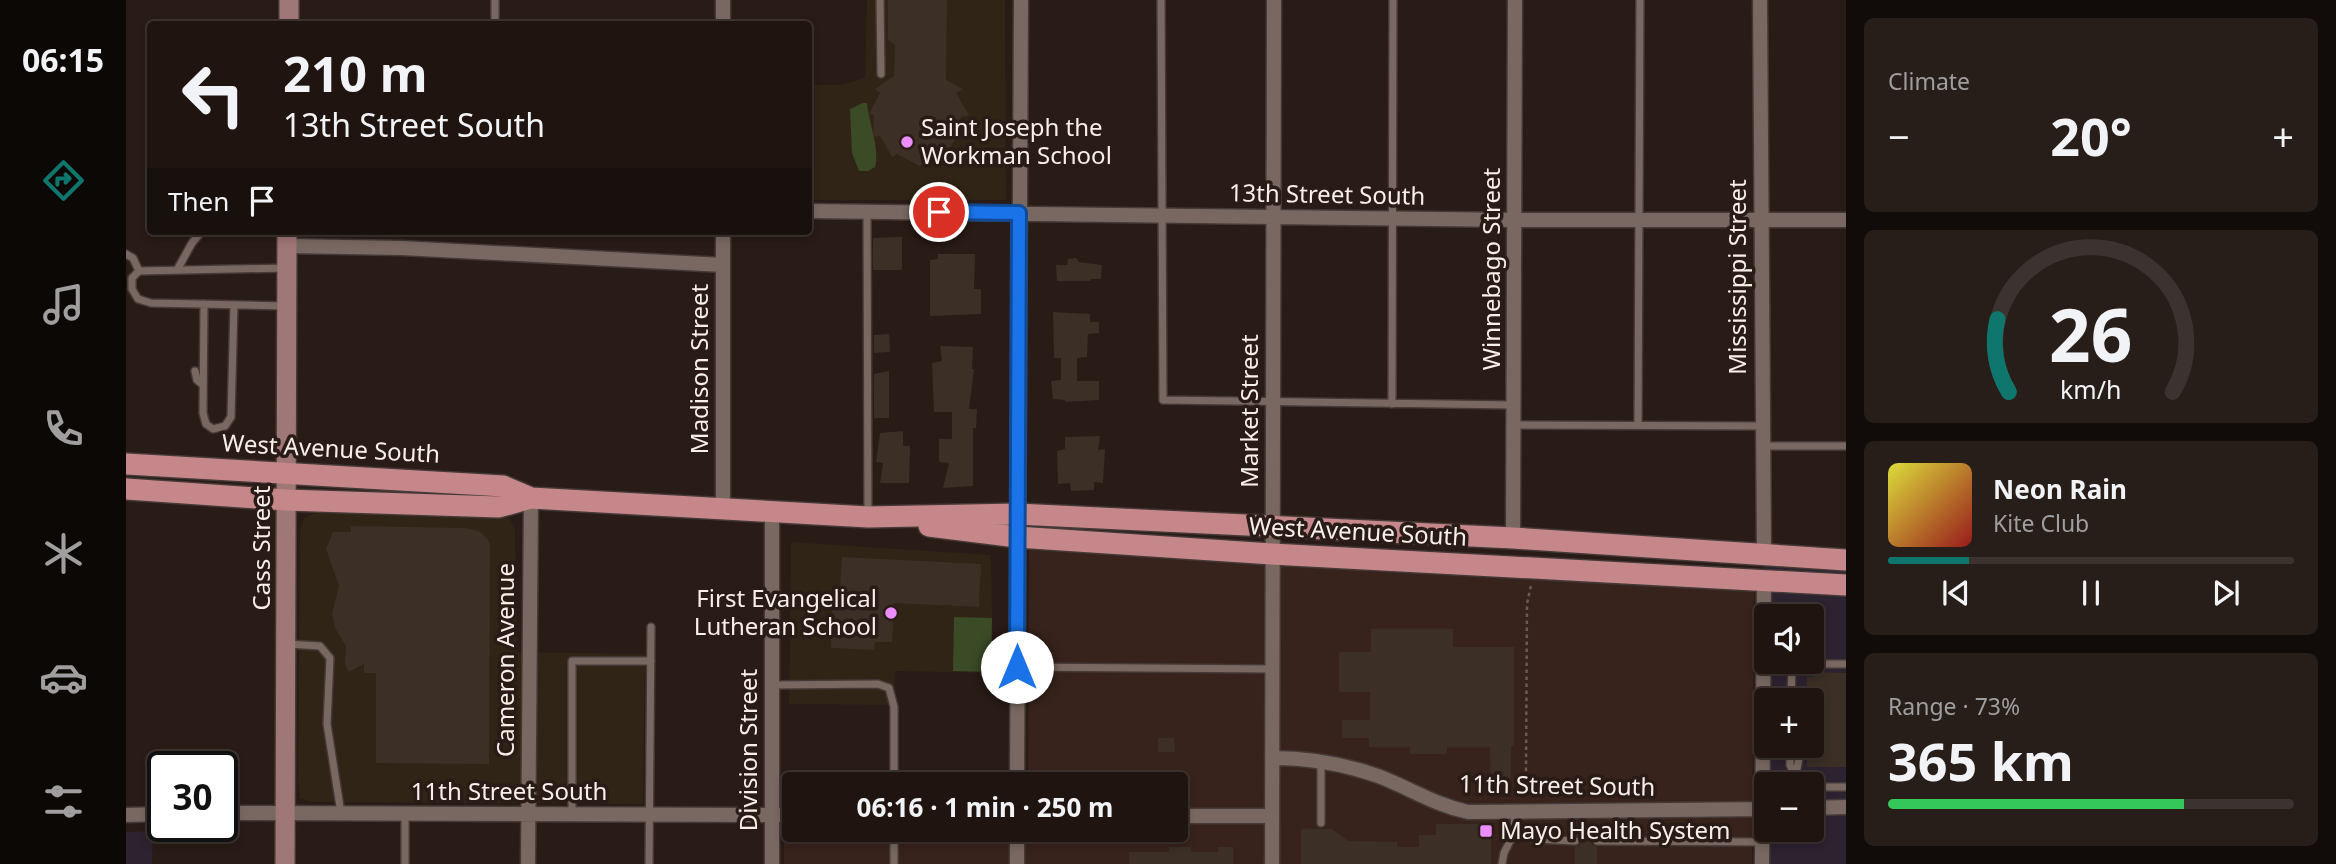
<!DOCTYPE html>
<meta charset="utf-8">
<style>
body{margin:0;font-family:"Noto Sans",sans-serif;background:#271d19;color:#f1f3f6;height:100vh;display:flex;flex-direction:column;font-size:26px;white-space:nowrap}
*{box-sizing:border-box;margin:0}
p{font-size:23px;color:#a19e9f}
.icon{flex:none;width:38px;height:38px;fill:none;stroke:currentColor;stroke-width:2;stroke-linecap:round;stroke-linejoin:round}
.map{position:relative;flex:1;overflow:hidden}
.drawer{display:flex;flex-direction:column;gap:18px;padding:18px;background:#110b09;width:490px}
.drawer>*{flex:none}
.guide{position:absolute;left:21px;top:21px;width:665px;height:214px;border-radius:7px;box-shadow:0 4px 10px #0003,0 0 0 2px #3c3330;background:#1f1410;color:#f1f3f6;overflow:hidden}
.controls{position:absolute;left:1628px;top:604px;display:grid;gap:14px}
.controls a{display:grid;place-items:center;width:70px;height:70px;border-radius:7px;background:#1f1410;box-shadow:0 4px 10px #0003,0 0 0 2px #3c3330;font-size:35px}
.speed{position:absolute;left:21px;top:751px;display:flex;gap:14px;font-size:35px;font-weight:700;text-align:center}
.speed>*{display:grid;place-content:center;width:91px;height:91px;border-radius:50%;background:#1f1410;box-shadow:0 4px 10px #0003,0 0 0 2px #3c3330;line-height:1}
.speed .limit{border:4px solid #111;border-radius:10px;background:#fff;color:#111}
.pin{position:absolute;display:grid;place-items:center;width:60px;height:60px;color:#fff;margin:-30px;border:4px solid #fff;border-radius:50%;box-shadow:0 2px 7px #0007}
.me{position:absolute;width:77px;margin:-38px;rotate:0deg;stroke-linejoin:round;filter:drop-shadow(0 0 5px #0008)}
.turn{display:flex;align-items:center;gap:24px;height:147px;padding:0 21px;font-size:32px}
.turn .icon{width:91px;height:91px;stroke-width:2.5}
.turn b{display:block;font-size:49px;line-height:60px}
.then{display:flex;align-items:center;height:66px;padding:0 21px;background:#0003;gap:14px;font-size:26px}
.big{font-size:52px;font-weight:700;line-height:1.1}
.drawer .tile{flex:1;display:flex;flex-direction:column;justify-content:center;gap:10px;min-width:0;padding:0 24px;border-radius:10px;background:#271d19}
.drawer .dial{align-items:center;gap:0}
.dial svg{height:182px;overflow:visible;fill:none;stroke:#3c3330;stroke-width:7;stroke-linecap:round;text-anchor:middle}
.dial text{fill:#f1f3f6;stroke:none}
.song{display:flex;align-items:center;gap:21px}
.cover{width:84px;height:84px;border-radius:10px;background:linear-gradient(135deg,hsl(60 70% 55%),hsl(0 70% 35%))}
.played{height:7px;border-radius:4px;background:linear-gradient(90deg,#0f766e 20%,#3c3330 20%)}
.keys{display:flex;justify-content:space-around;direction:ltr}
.heat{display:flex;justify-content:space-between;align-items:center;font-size:38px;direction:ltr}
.charge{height:10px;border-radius:5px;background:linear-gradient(90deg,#34c759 73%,#3c3330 0)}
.trip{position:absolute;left:656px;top:772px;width:406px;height:70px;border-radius:7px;background:#1f1410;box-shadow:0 4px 10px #0003,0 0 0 2px #3c3330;font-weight:700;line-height:70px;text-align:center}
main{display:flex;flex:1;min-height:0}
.menu{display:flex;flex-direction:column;width:126px;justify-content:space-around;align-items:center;background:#0c0806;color:#a19e9f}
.menu .icon{width:49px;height:49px}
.menu .on{color:#0f766e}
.menu b{font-size:32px;color:#f1f3f6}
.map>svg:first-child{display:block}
.commercial{fill:#2d2230;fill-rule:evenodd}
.built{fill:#37231b}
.education{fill:#2f2416}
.green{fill:#3b4b26}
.building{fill:#3b2f26}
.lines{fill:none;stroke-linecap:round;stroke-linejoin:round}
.lane-casing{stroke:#443936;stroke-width:10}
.street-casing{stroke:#443936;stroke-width:17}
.secondary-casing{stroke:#443936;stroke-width:22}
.primary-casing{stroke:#443936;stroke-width:24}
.path{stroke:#685b56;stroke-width:2.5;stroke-dasharray:3.5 3.5;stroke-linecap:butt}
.lane{stroke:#796861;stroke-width:7}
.street{stroke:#796861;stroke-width:14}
.secondary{stroke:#9f7776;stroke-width:19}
.primary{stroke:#c6878b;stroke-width:21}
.route-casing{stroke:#114b97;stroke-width:18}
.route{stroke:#1a73e8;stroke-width:12}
.poi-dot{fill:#eb8dfc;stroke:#291b16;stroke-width:2.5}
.labels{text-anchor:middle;stroke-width:7;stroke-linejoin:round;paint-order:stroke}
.poi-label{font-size:24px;fill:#f8eeea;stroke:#291b16;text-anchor:start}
.street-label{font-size:24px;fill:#f8eeea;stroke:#291b16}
</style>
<main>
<nav class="menu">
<b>06:15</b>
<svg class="icon on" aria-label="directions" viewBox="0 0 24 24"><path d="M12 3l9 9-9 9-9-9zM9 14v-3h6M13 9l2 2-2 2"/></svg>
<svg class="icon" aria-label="music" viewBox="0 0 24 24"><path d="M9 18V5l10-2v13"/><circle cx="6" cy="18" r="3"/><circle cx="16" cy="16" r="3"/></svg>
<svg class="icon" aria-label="phone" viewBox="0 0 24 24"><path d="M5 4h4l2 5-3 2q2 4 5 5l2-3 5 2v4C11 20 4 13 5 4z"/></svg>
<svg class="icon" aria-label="climate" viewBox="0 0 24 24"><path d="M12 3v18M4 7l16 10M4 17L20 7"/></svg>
<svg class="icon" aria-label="car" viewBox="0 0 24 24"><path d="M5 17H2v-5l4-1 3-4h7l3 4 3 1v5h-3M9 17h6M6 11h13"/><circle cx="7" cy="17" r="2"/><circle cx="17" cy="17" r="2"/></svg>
<svg class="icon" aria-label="filters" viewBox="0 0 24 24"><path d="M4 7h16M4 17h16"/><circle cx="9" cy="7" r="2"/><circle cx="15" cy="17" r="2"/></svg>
</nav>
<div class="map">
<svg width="1720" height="864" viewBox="0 0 1720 864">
<rect width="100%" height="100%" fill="#291b16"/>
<!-- commercial -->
<path class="commercial" d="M1638,554L1720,560V864H1636ZM1640,616H1685V662H1640ZM1640,700H1685V746H1640ZM1640,784H1685V830H1640Z
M27,831L26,864H0V832Z"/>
<!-- built -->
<path class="built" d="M903,549L1628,589L1626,864H658V828L901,833V830H1050V784H902Z"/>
<!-- education -->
<path class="education" d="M741,0H879L880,200H683V85H715L739,78Z
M193,511L378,516L384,518L389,531L391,652L519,654L517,804L185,802L174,798L172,783L174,531L178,518Z
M665,542L865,555L867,673L769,671L768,705L663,704Z"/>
<!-- green -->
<path class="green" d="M737,103H741C743,124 754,149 749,167L742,171H733L726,153L724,109Z
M828,617L866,618L865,672L827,671Z"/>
<!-- building -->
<path class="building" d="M762,0H821L820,80L837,89L830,93L843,115L835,117L836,137L831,136L818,157L814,153L793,166L771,154L766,157L754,136L747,137L748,115L743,114L754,93L749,89L768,76L769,45L762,40Z
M776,237V270H747V238Z
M812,254H849L848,289H855V314L804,316V260L812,259Z
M950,258L953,262L976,265L975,279H965L964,281H931L930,265H941L942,259Z
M927,312L964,314V322H973V333L962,334L961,357L951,358V381H973V400L939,402V400L927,399L925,381L935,380V358H928Z
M763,334L764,352L748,353V335Z
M814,346L847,347L846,369H848L843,409H851L850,428H847V486L817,488L823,463L813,462V439H826V412H808L806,363L816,361Z
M763,371V418H748V374Z
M777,431V446H784L783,483H754L757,463L750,462L754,433Z
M974,436L972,450L979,449L977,483L968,482V490L945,491L944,483L932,484L931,451L939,449V437Z
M225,526L340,528L353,531L361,538L364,544L363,764L250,763V673H238V664L223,672L219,665L220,646L209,628L206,613L213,586L200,549L207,532H225Z
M716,557L855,564L853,607L768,603L766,642H749L748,650L705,648L707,589L714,590Z
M1245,629H1327V647H1388V746H1385V788H1365L1364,747H1321V754H1284V747H1243V738H1216V720H1244V692H1213V652H1245Z
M1688,672L1720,673V767H1681V758L1677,754L1670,753V746H1685V700H1680L1681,677H1688Z
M1032,738H1048L1049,752H1032Z
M1310,824H1365V864H1175V829H1206L1222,841L1271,842V847H1293V835H1310Z
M1449,828H1471V835L1465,840L1466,845L1471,847V864H1449V847L1454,845L1455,841L1449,835Z
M1043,847H1065V852H1092V847H1107V864H1003V852H1043Z"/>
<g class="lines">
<!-- lane casing -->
<g class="lane-casing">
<path id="lane" d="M369,0V24
M754,0L755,74
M1035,0L1037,400L1387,405
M741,211L742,516
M0,254L7,258L13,271
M159,268L13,271L6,278V289L12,299L25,303L160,306
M51,270L66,243L76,231
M78,304L77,413L80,424L87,429L99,426L105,417L108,305
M69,371L71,380L77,385
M1266,404L1267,0
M1512,424L1514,0
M1388,425L1636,426
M1637,446H1720
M161,644L194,646L204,658L201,724L215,813
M1637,664H1720
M891,667L1147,669
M646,685L752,684L763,688L768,707V784
M1665,700L1666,664
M1664,746V765L1674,784
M1670,774L1673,758
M1685,787H1720
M446,815V661H525
M1195,823V762
M1388,833L1408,839L1449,841
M1471,841L1636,842
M279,864V814
M523,864L525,627
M768,864V830
M1376,864L1378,853L1388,833L1389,811"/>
</g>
<!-- street casing -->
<g class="street-casing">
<path id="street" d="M1634,0L1638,554
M597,24V0
M682,211L1389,220H1720
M161,246L276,248L597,265
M597,508V231
M1387,538L1389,0
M1146,758C1182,758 1218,764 1252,776C1284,788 1306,804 1342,812L1640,809
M891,784L895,0
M1685,808L1720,807
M96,813L668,815
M0,815L37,814
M1050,816H1146
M402,864L405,498
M646,864V511
M891,864V830
M1146,864L1148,0
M1636,864L1638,580"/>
</g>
<!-- secondary casing -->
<g class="secondary-casing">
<path id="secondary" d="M163,0V24
M159,864L161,231"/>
</g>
<!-- primary casing -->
<g class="primary-casing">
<path id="primary" d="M0,464L377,486L405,498
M0,489L160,500L373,507L405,498L742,517L891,514L1387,538L1720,560
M803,526L891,537L1146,554L1720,585"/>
</g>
<!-- path -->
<path class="path" d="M1400,771L1401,604L1405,585"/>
<!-- lane -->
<use href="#lane" class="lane"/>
<!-- street -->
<use href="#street" class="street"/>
<!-- secondary -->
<use href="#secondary" class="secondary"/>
<!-- primary -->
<use href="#primary" class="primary"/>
</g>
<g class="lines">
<!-- route casing -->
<g class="route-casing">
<path id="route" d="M813,212L893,213L891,667"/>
</g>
<!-- route -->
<use href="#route" class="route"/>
</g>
<!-- markers -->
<g class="poi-dot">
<circle cx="781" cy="142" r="7"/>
<circle cx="765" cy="613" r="7"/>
<rect x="1353" y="824" width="14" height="14" rx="3.5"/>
</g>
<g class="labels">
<!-- poi labels -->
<g class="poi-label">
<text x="795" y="136">Saint Joseph the<tspan x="795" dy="28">Workman School</tspan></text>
<text x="751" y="607" text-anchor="end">First Evangelical<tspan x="751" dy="28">Lutheran School</tspan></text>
<text x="1374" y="839">Mayo Health System</text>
</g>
<!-- street labels -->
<g class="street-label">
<text transform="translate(1201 195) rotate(1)" y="8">13th Street South</text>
<text transform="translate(1366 269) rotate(-90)" y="8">Winnebago Street</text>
<text transform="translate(1612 277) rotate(-90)" y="8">Mississippi Street</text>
<text transform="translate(574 369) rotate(-90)" y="8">Madison Street</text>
<text transform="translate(1124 411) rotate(-90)" y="8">Market Street</text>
<text transform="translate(205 449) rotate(3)" y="8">West Avenue South</text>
<text transform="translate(1232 532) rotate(3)" y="8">West Avenue South</text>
<text transform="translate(136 548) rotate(-90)" y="8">Cass Street</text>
<text transform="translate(380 660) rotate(-90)" y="8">Cameron Avenue</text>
<text transform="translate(623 750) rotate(-90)" y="8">Division Street</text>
<text transform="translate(1431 786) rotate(1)" y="8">11th Street South</text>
<text x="383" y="800">11th Street South</text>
</g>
</g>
</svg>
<div class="controls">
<a><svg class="icon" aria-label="sound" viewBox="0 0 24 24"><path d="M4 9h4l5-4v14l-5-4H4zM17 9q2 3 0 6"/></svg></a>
<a>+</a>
<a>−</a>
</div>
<div class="speed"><div class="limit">30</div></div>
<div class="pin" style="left:813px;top:212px;background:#d93025"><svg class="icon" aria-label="arrive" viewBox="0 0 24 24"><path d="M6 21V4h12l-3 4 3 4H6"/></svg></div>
<svg class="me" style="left:891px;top:667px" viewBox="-20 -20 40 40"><circle r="19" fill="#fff"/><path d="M0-13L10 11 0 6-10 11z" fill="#1a73e8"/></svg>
<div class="trip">06:16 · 1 min · 250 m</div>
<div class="guide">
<div class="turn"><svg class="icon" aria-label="left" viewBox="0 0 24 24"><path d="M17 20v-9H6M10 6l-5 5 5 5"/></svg><div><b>210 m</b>13th Street South</div></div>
<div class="then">Then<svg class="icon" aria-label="arrive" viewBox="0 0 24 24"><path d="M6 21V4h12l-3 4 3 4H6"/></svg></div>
</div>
</div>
<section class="drawer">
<div class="tile"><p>Climate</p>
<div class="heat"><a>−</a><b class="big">20°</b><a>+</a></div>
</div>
<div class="tile dial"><svg viewBox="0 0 100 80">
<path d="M14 69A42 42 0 1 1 86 69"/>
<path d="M14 69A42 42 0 0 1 9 37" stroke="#0f766e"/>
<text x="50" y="56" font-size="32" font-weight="700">26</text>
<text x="50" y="72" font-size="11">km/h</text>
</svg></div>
<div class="tile">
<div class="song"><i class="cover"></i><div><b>Neon Rain</b><p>Kite Club</p></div></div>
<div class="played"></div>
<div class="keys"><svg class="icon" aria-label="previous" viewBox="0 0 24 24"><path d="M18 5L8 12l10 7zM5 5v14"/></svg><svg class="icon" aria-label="pause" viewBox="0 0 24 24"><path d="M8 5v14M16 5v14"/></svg><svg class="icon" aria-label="next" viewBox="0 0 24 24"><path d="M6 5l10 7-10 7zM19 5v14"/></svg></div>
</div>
<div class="tile"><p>Range · 73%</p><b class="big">365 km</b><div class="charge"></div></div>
</section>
</main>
